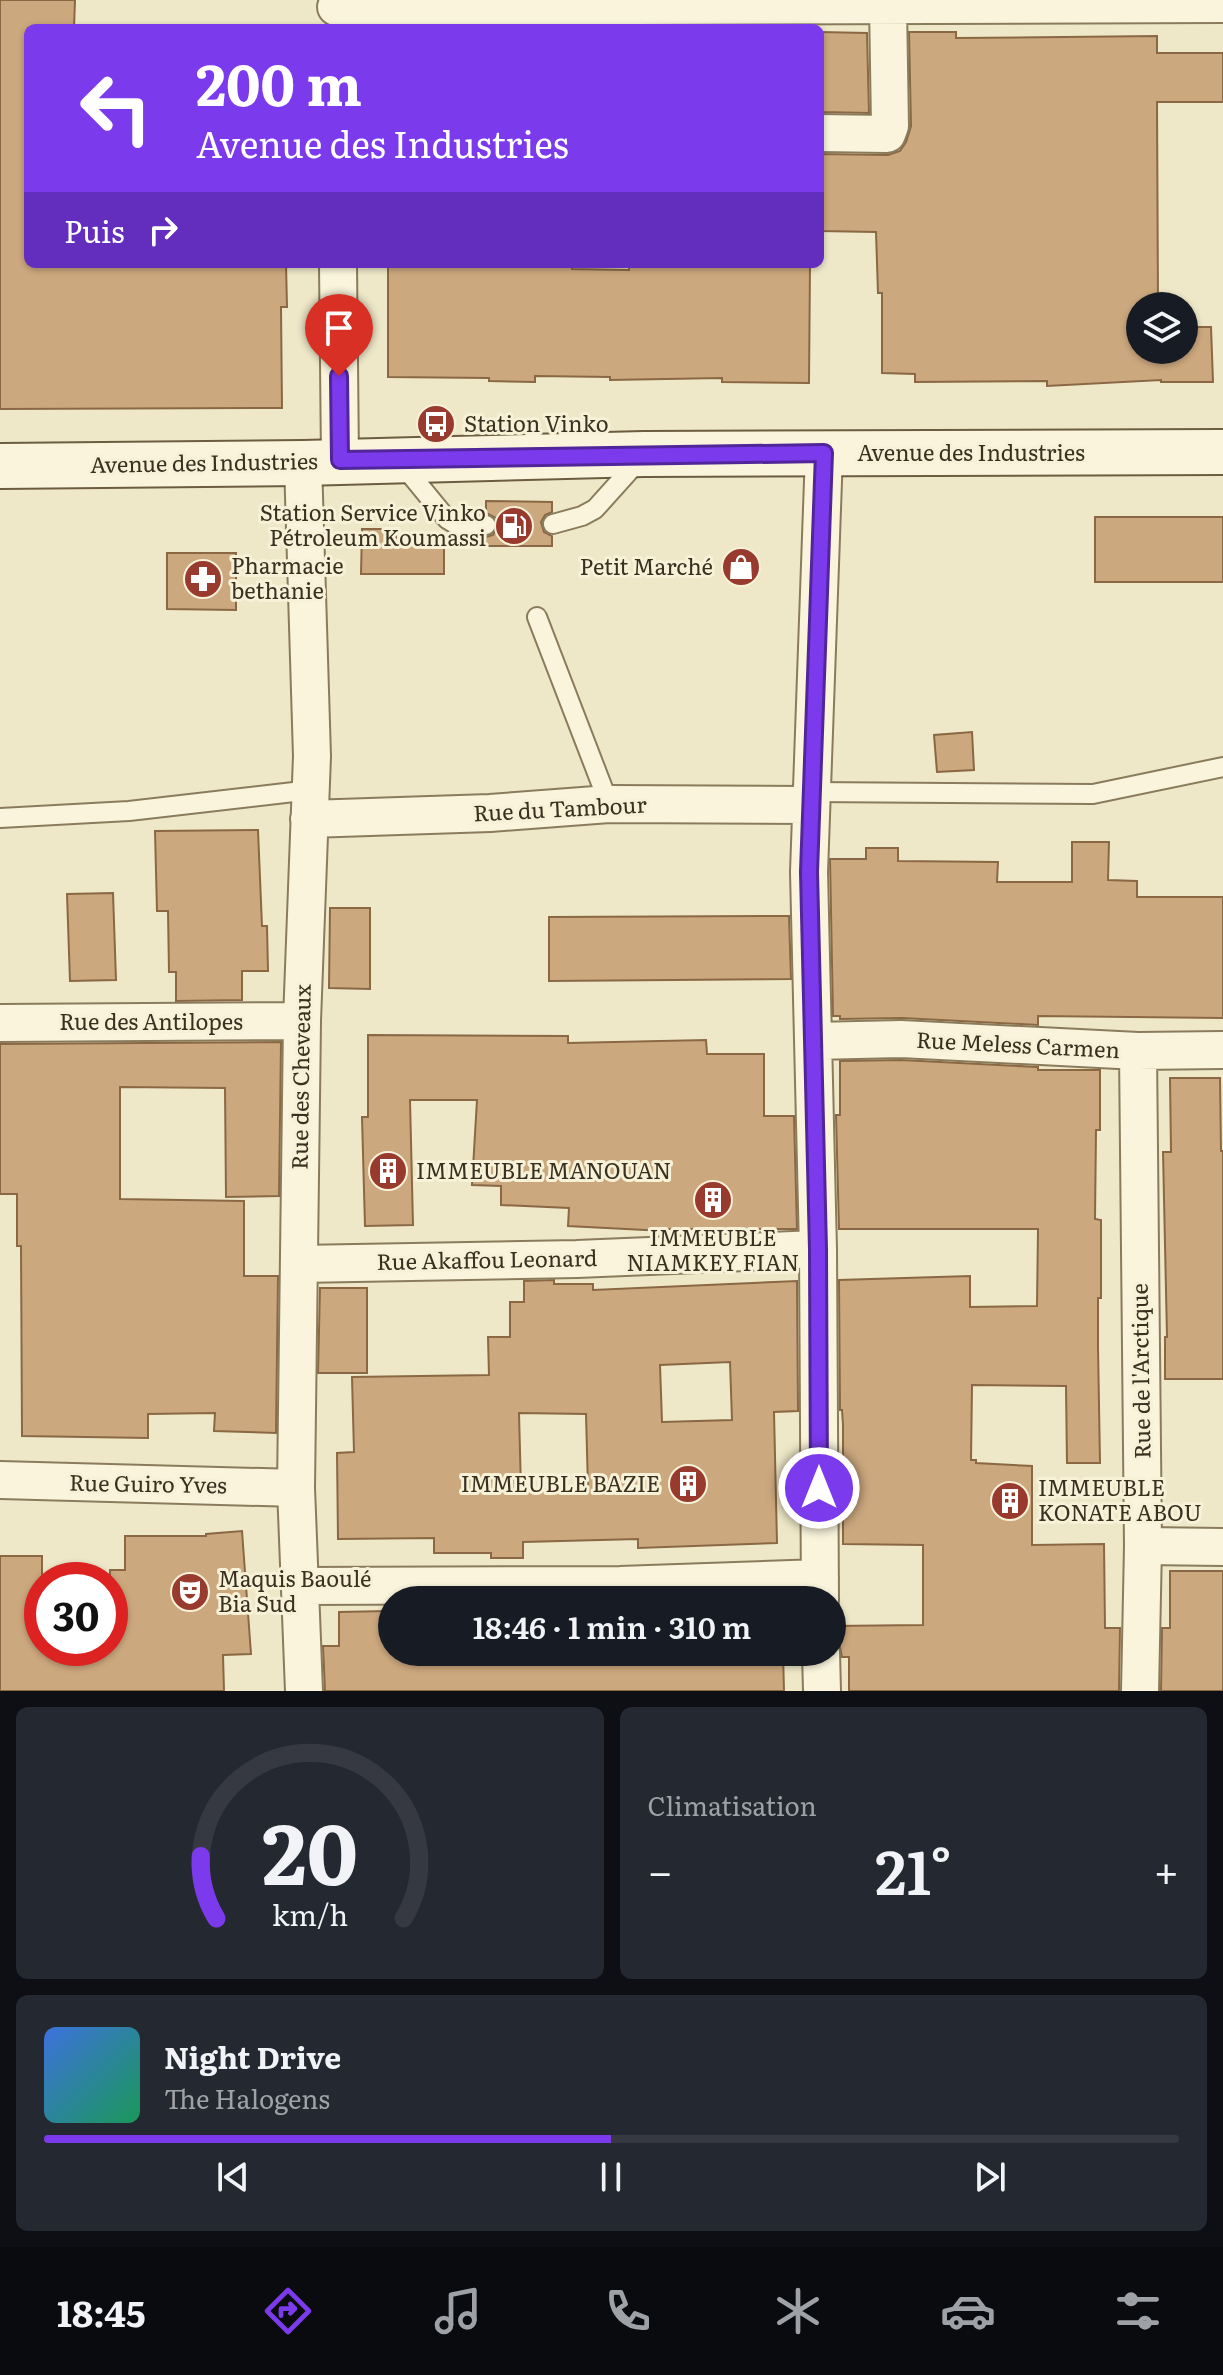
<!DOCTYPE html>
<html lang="fr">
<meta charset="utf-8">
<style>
body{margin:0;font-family:Literata,serif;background:#242831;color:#f1f3f6;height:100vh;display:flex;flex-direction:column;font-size:30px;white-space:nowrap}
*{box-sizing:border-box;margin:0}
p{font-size:26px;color:#9ea1a6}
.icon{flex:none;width:44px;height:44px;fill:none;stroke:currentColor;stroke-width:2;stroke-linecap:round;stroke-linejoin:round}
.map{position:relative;height:1691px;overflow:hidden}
.drawer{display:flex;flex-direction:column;gap:16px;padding:16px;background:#0d0f14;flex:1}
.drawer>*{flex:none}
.guide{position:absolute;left:24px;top:24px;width:800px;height:244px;border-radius:12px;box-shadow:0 2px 6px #0004;background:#7c3aed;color:#fff;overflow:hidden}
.tools{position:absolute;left:1126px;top:292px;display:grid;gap:16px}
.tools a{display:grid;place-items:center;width:72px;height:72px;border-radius:50%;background:#171b24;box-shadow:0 2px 6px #0004;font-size:40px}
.speed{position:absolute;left:24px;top:1562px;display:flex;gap:16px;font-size:40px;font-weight:700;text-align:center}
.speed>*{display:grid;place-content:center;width:104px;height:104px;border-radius:50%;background:#171b24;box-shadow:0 2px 6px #0004;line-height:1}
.speed .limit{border:12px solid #d22;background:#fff;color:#111}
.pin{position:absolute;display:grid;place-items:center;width:68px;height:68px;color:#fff;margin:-82px -34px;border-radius:50% 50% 50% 0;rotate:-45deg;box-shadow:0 0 8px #0007}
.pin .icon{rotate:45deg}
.me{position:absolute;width:88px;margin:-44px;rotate:0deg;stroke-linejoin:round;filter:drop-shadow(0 0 6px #0008)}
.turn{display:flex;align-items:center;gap:28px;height:168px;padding:0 40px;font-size:36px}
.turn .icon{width:104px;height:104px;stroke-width:2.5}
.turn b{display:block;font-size:56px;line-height:68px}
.then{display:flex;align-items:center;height:76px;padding:0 40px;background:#0003;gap:16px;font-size:30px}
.big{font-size:60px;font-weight:600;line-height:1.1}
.drawer .tile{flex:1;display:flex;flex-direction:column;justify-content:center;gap:12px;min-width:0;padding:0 28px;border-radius:12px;background:#242831}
.drawer .dial{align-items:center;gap:0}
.dial svg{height:208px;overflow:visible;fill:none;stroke:#363941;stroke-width:7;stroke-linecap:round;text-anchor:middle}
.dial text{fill:#f1f3f6;stroke:none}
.song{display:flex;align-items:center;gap:24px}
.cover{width:96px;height:96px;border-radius:12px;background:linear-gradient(135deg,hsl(220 70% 55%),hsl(150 70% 35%))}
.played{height:8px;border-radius:4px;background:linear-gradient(90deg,#7c3aed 50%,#363941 50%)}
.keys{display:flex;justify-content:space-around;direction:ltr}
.heat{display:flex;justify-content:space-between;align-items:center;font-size:44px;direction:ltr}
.drawer .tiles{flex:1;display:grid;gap:16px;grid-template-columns:1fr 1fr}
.tile:last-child{grid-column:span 2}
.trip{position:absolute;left:378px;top:1586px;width:468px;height:80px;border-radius:40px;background:#171b24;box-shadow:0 2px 6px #0004;font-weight:600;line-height:80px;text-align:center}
.dock{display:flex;height:128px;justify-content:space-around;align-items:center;background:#090b0e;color:#9ea1a6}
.dock .icon{width:56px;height:56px}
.dock .selected{color:#7c3aed}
.dock b{font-size:36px;color:#f1f3f6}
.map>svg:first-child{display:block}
.building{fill:#cca87e;stroke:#896843;stroke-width:2;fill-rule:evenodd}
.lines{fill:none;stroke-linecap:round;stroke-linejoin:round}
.lane-casing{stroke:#8a7b5d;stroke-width:22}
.street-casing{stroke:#8a7b5d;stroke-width:40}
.secondary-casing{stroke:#6c5c40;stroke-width:48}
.lane{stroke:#f9f4db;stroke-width:18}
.street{stroke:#f9f4db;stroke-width:36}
.secondary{stroke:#f9f4db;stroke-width:44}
.route-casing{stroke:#51269a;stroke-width:20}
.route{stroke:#7c3aed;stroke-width:14}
.labels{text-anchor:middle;stroke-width:6;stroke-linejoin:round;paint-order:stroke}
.poi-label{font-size:22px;fill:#3b3020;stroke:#f6f1d7;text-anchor:start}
.street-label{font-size:22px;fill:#3b3020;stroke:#f6f1d7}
</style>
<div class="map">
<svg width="1223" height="1691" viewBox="0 0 1223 1691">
<rect width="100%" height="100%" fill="#eee8c8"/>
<!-- building -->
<path class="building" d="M0,0H75L74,28H28V264H286L287,307H281L282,408L0,409Z
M820,32L867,33L869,113L820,112Z
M909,32H956V38L1157,36V53H1223V102H1157L1158,306H1140V350H1184V327H1211L1213,382H1161V380L1047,386V381L915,382V374L882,373V293H878L876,232L820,231V154L888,155L900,151L906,142L911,126Z
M388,264H572V269L629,270V265L708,267V264H810L809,383L722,382V378L610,380V377L535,376V382L489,381V378L388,377Z
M486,501L552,502V512L545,515L541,522L544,532L552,536V546H486V537L493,535L498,526L496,518L486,513Z
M1095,517H1223V582H1095Z
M362,529H396V544H444V574H361Z
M167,553H236V610L167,609Z
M972,732L974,770L937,772L934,735Z
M258,830L262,926H267L268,971H242V1000L176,1001V972H169L168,911H157L155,831Z
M1072,842H1109L1108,880L1137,881V897H1223V1018L1038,1016V1025L902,1018L840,1019V1016H833L830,859H866V848H898V861L998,862L997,882H1072Z
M113,893L116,980L70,981L67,894Z
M330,908H370V989L329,988Z
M789,916L791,979L549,981V917Z
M368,1035L568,1036V1043L706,1040L707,1054H764V1116H794L797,1229H664V1231L568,1226L569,1208L501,1205V1186L472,1185L477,1100H410L413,1225L365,1226L362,1117H368Z
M281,1042L279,1196L226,1197L225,1088L120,1087V1199L244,1201V1276H278L276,1433L214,1431L215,1413L148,1414V1438L22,1436L21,1246H17V1194H0V1044Z
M901,1060L1038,1067V1070H1100V1130H1096L1095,1219L1101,1220V1298H1098V1347L1100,1463H1067L1066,1386L972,1385L971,1460H976V1463L1032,1466V1545L1104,1544L1105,1628H1120L1119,1691H849V1657H842L839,1642L832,1634V1626L923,1625V1545L843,1544V1425L842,1410H840L839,1280L970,1276V1307L1037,1306L1038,1229H839L836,1115H840V1061Z
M1170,1078H1220L1221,1151H1223V1379H1165V1337H1167L1163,1152H1171Z
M554,1280V1284H593V1290L797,1281L798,1411L774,1412L777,1543L638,1548V1539L523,1542V1558H491V1553H434V1538L338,1539L337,1453L354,1452L352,1377L489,1375L488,1337H510V1302H524V1281ZM730,1362L732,1420L662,1422L660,1365ZM519,1413L586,1414L588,1489L521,1490Z
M320,1288H367V1373H318Z
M242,1531L251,1654L223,1655L224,1691H0V1556H42V1648H110V1570H125V1536H206V1534Z
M1170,1571H1223V1691H1161L1162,1628H1170Z
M387,1611L389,1650H392V1652H783L784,1691H325L323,1646H339V1612Z"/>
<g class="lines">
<!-- lane casing -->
<g class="lane-casing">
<path id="lane" d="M401,463L447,519L457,525H486
M553,524L582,516L595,509L640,459
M537,617L609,804
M811,792L1093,794L1223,767
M0,818L129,811L311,790"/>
</g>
<!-- street casing -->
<g class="street-casing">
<path id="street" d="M336,7L1223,4
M820,133L887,134L890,126L888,5
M338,264L340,460
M303,463L312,756L302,1021L296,1488L304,1691
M309,819L490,813L609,804L810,805
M0,1023L302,1021
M814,1041L901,1039L1138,1051L1223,1050
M1138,1051L1143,1546L1140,1691
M299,1264L577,1259L818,1249
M0,1480L296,1488
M1143,1546L1223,1547
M300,1586L620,1585L820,1578
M820,1600L818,1249L809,872L824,453
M821,1652L822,1691"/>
</g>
<!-- secondary casing -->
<g class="secondary-casing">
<path id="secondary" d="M0,466L303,463L644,454L1223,452"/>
</g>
<!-- lane -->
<use href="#lane" class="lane"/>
<!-- street -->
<use href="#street" class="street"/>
<!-- secondary -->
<use href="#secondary" class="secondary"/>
</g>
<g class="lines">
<!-- route casing -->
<g class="route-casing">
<path id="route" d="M339,376L340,460L824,453L809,872L818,1249L819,1488"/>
</g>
<!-- route -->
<use href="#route" class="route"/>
</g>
<!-- icons -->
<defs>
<g id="bus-disc" transform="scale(2)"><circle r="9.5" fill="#983a2d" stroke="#f6f1d7"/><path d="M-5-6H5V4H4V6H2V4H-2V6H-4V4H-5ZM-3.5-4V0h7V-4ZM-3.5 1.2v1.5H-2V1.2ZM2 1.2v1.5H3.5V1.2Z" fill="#fff"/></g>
<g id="fuel-disc" transform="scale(2)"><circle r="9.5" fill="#983a2d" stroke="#f6f1d7"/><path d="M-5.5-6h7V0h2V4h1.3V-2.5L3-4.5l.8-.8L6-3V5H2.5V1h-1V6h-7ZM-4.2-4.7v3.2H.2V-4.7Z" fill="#fff"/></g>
<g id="shop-disc" transform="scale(2)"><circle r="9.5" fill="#983a2d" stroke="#f6f1d7"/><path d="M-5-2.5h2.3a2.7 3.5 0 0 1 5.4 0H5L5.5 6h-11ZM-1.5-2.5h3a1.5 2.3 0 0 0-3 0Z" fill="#fff"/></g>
<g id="pharmacy-disc" transform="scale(2)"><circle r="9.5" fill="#983a2d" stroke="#f6f1d7"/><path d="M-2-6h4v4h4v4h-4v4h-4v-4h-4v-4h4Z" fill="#fff"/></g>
<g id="building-disc" transform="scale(2)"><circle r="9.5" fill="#983a2d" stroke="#f6f1d7"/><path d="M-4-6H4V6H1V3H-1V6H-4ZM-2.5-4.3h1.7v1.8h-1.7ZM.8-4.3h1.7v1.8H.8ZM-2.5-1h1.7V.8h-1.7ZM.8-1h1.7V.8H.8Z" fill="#fff"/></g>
<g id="theatre-disc" transform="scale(2)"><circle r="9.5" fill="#983a2d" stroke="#f6f1d7"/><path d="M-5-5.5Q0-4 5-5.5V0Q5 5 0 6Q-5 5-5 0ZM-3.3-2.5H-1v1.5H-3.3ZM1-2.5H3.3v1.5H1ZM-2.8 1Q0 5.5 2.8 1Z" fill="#fff"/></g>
</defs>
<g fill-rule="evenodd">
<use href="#bus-disc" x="436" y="424"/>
<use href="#fuel-disc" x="514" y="526"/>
<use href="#shop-disc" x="741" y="567"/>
<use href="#pharmacy-disc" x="203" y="579"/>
<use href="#building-disc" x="388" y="1171"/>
<use href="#building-disc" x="713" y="1200"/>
<use href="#building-disc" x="688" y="1484"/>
<use href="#building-disc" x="1010" y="1501"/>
<use href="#theatre-disc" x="190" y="1592"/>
</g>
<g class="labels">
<!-- poi labels -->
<g class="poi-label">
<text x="464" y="432">Station Vinko</text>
<text x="486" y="521" text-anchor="end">Station Service Vinko<tspan x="486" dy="25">Pétroleum Koumassi</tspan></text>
<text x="231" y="574">Pharmacie<tspan x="231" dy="25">bethanie</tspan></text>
<text x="713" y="575" text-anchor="end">Petit Marché</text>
<text x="416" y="1179">IMMEUBLE MANOUAN</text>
<text x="713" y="1246" text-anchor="middle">IMMEUBLE<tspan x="713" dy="25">NIAMKEY FIAN</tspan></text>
<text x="660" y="1492" text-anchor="end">IMMEUBLE BAZIE</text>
<text x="1038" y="1496">IMMEUBLE<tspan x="1038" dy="25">KONATE ABOU</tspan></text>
<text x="218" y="1587">Maquis Baoulé<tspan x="218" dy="25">Bia Sud</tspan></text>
</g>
<!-- street labels -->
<g class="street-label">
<text x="971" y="461">Avenue des Industries</text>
<text transform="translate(204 463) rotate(-1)" y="8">Avenue des Industries</text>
<text transform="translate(560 809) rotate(-3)" y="8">Rue du Tambour</text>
<text x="151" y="1030">Rue des Antilopes</text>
<text transform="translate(1018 1045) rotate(3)" y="8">Rue Meless Carmen</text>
<text transform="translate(301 1077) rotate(-89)" y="8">Rue des Cheveaux</text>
<text transform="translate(487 1260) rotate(-1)" y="8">Rue Akaffou Leonard</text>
<text transform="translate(1141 1371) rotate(-91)" y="8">Rue de l'Arctique</text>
<text transform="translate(148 1484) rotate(1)" y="8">Rue Guiro Yves</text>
</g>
</g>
</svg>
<div class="tools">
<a><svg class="icon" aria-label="layers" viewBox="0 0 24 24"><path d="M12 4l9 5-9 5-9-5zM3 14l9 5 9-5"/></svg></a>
</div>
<div class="speed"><div class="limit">30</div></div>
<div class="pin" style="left:339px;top:376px;background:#d93025"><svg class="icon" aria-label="arrive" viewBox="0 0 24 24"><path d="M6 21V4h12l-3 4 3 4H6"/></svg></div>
<svg class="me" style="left:819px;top:1488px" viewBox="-20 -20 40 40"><circle r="17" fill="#7c3aed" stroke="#fff" stroke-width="3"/><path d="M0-11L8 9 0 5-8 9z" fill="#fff"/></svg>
<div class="trip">18:46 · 1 min · 310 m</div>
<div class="guide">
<div class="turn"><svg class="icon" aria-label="left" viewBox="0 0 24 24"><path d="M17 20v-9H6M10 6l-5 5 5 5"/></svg><div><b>200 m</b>Avenue des Industries</div></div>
<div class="then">Puis<svg class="icon" aria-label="right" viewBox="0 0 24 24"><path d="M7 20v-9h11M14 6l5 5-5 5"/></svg></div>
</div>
</div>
<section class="drawer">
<div class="tiles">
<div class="tile dial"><svg viewBox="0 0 100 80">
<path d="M14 69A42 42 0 1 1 86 69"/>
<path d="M14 69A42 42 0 0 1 8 45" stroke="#7c3aed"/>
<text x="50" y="56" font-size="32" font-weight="700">20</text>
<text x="50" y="72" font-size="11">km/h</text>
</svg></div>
<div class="tile"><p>Climatisation</p>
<div class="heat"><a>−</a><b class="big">21°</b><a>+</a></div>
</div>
<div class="tile">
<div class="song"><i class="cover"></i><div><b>Night Drive</b><p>The Halogens</p></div></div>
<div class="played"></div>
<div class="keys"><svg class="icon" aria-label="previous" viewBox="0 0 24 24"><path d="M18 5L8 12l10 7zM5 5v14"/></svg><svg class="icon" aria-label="pause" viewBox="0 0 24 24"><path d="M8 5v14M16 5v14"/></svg><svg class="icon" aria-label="next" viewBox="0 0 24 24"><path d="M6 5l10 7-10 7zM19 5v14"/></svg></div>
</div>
</div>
</section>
<nav class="dock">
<b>18:45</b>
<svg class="icon selected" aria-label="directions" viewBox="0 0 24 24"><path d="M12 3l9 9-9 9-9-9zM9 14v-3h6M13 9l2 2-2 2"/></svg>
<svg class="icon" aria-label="music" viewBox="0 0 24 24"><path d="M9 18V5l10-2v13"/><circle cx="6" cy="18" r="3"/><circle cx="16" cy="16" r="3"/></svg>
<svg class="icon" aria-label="phone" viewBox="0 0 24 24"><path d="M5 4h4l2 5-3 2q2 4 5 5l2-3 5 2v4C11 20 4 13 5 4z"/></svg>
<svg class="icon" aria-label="climate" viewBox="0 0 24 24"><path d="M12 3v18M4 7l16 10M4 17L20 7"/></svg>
<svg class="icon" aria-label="car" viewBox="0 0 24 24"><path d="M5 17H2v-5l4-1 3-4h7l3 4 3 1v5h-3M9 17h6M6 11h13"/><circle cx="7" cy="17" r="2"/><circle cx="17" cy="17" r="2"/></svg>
<svg class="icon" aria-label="filters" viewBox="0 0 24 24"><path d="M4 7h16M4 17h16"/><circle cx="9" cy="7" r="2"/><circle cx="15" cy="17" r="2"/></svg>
</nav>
